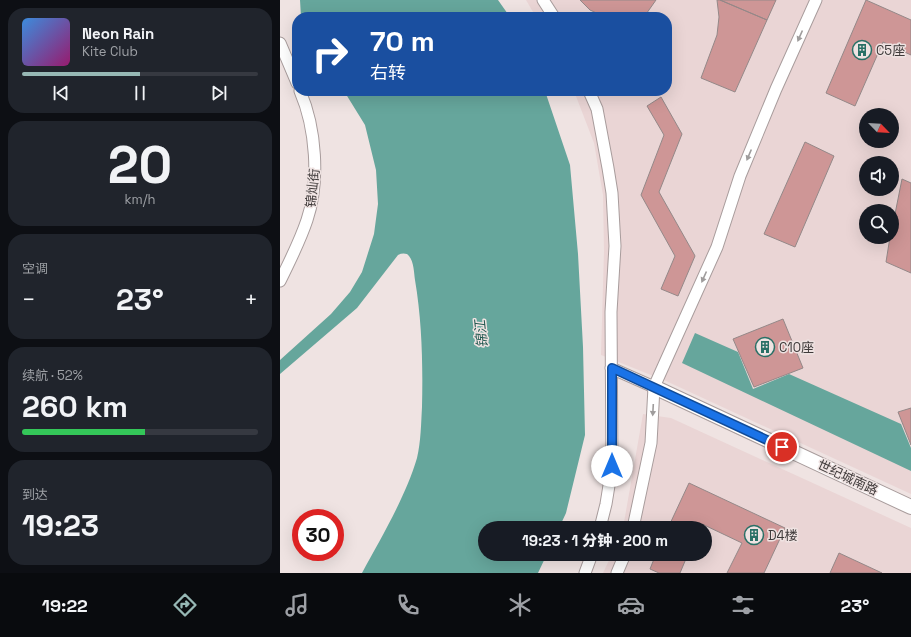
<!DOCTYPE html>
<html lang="zh">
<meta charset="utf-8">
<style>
body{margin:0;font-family:"Space Grotesk","Noto Sans SC",sans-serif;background:#20242c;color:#f1f3f6;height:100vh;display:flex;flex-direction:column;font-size:15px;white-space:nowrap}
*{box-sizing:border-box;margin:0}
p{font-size:13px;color:#9ea1a6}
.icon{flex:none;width:22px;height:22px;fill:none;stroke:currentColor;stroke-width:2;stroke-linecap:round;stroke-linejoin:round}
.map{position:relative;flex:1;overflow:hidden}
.details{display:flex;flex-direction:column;gap:8px;padding:8px;background:#0d0f14;width:280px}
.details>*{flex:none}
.top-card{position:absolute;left:12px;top:12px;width:380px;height:84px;border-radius:16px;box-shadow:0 4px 16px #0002;background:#1a4fa0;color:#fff;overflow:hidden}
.needle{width:26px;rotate:115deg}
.buttons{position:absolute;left:579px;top:108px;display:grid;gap:8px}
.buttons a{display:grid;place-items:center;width:40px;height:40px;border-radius:50%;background:#171b24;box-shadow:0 4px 16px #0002;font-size:20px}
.speed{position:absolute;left:12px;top:509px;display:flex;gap:8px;font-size:20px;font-weight:700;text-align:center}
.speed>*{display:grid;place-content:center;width:52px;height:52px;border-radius:50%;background:#171b24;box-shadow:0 4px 16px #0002;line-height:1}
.speed .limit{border:6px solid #d22;background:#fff;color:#111}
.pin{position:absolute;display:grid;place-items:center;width:34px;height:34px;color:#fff;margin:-17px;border:2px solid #fff;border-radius:50%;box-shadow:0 1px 4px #0007}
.me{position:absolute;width:44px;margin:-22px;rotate:0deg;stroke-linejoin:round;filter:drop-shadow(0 0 3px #0008)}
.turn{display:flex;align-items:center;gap:14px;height:84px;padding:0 12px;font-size:18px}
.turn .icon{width:52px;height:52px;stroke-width:2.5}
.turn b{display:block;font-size:28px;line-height:34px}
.big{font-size:30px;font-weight:800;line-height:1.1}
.details .tile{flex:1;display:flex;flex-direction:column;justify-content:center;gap:6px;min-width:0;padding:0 14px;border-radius:16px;background:#20242c}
.details .dial{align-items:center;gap:0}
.dial b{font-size:52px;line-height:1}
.song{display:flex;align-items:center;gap:12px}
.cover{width:48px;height:48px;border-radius:6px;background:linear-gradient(135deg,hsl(210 70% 55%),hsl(320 70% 35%))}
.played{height:4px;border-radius:2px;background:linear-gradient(90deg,#97b8b5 50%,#363941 50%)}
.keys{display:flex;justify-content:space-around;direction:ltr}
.heat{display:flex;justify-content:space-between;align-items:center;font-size:22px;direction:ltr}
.charge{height:6px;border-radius:3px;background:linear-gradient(90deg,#34c759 52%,#363941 0)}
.trip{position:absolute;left:198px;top:521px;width:234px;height:40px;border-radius:20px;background:#171b24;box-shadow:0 4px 16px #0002;font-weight:800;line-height:40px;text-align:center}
.menu{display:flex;height:64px;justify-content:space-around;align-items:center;background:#090b0e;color:#9ea1a6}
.menu .icon{width:28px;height:28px}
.menu .on{color:#97b8b5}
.menu b{font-size:18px;color:#f1f3f6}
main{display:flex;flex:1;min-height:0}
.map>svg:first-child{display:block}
.built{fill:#ead5d5;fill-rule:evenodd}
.water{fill:#66a69c}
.building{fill:#ce9696;stroke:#948888}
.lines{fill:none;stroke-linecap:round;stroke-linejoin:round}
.minor-casing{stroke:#a89c9c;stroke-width:13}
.major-casing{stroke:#a89c9c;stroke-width:16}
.minor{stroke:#fff;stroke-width:11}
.major{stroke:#fff;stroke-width:14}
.oneway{fill:#9f9c9c}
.route-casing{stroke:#114b97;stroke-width:10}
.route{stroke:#1a73e8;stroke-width:7}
.labels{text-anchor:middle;stroke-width:3;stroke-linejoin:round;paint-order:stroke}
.poi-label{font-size:13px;fill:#3f3a3a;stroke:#efe3e2;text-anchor:start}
.street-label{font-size:13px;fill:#3f3a3a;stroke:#efe3e2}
.water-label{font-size:14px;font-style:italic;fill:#235951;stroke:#efe3e2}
</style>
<main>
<section class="details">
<div class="tile">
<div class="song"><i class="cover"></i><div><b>Neon Rain</b><p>Kite Club</p></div></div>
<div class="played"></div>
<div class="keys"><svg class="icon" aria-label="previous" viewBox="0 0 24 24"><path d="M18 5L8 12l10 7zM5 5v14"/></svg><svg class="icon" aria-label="pause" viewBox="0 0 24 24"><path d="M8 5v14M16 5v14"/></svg><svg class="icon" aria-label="next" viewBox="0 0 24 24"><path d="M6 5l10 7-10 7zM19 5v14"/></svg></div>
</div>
<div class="tile dial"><b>20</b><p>km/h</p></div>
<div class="tile"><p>空调</p>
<div class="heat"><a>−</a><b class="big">23°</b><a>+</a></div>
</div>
<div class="tile"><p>续航 · 52%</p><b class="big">260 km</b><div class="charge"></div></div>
<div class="tile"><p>到达</p><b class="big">19:23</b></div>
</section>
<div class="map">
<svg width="631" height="573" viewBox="0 0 631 573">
<rect width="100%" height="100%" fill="#efe3e2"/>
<!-- built -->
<path class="built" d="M246,0H631V494L386,381L321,355L324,251L323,195L314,143L294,91H387V17H256ZM586,115H612V141H586ZM586,163H612V189H586ZM586,211H612V237H586Z
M363,414L391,418L631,528V573H323L332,554H425V528H343Z"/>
<!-- water -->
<path class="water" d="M20,0H218L230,17H21Z
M64,91H265L290,165L298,254L303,347L305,435L286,513L279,528H205V554H267L258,573H82C101,538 126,496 137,458C141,441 141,424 142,407C143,365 142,321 135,280C134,273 134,262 129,256C127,253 122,253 118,255L77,308L0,374V360L51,314L70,292L82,272L94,234L98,204L96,170L85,125Z
M415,333L458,352L473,389L509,374L621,424L631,448V471L402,363Z"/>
<!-- building -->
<path class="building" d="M300,0H376L364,17H325L310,10Z
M437,0H440L487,20L455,92L421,78L437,35L439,17Z
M440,0H496L487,20Z
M586,0L631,20V55L603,42L575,106L546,93Z
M381,97L402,134L379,192L414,254L415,256L398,296L381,289L395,256L361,195L384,135L367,106Z
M525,142L554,156L515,247L484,234Z
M622,179L631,183V273L606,262L610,237H612V229Z
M503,319L523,368L474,387L453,339Z
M631,408V445L618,412Z
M409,483L505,528L484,573H447L462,543L422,524L421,528H388Z
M559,553L602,573H550Z
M376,554H408L400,573H379L370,569Z"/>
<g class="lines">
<!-- minor casing -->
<g class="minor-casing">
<path id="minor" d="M263,0L274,17
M0,43L17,83
M309,91L317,109L328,168L332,193L335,246L331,312L332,467L326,504L320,528
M0,281C10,261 20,241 27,220C40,181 36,128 20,91
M331,368L374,387
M353,528L371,443L374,387L437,247L460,176L496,89L536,0
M305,573L312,554
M337,573L345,554"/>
</g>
<!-- major casing -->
<g class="major-casing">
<path id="major" d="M374,387L631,507"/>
</g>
<!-- minor -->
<use href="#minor" class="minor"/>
<!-- major -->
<use href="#major" class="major"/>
</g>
<!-- one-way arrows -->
<defs><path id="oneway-solid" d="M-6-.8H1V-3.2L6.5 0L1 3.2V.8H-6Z"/></defs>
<g class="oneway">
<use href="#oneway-solid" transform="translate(520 36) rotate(114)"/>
<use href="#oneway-solid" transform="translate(469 155) rotate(113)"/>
<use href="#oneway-solid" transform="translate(424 277) rotate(114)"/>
<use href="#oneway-solid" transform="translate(373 410) rotate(93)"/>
</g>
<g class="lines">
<!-- route casing -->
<g class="route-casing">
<path id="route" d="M332,466V368L502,447"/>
</g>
<!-- route -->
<use href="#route" class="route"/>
</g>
<!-- icons -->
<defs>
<g id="building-ring" transform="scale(1)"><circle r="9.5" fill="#efe3e2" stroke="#297066" stroke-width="1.5"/><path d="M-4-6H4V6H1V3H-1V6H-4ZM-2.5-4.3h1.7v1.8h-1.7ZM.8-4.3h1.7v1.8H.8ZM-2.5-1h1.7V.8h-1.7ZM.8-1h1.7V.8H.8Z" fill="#297066"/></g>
</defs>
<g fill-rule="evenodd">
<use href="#building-ring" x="582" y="50"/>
<use href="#building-ring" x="485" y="347"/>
<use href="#building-ring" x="474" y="535"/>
</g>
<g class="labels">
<!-- poi labels -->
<g class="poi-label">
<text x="596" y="55">C5座</text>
<text x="499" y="352">C10座</text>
<text x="488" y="540">D4楼</text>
</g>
<!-- street labels -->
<g class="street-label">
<text transform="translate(32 188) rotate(-84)" y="5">锦灿街</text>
<text transform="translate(568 477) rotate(25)" y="5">世纪城南路</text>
</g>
<!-- water labels -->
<g class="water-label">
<text transform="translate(201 334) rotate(-96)" y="5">锦江</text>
</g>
</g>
</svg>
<div class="buttons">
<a><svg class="needle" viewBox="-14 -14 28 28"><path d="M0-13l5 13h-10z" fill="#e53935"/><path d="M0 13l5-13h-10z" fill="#9ea1a6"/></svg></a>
<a><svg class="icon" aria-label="sound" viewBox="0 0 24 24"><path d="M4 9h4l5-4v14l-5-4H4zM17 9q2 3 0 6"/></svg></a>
<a><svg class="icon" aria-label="search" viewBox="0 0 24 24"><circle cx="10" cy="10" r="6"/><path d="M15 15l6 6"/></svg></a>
</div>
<div class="speed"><div class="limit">30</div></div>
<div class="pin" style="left:502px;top:447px;background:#d93025"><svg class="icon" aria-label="arrive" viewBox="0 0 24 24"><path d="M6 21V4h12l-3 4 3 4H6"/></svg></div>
<svg class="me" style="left:332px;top:466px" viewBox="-20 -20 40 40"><circle r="19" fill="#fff"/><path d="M0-13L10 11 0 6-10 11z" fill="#1a73e8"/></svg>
<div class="trip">19:23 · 1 分钟 · 200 m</div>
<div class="top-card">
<div class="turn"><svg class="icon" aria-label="right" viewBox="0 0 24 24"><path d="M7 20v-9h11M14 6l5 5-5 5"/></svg><div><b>70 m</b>右转</div></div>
</div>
</div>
</main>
<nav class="menu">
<b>19:22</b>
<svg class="icon on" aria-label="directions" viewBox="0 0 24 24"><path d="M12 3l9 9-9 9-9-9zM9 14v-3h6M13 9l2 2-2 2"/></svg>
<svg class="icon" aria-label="music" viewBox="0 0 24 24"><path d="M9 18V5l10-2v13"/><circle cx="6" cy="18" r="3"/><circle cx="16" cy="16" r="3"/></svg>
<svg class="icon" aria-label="phone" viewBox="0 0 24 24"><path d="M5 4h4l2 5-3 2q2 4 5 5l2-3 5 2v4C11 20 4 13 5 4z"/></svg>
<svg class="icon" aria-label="climate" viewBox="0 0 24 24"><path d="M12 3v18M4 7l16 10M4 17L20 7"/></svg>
<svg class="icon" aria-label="car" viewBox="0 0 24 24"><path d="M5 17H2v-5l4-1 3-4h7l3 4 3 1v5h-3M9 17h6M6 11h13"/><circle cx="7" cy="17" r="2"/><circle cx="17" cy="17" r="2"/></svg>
<svg class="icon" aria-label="filters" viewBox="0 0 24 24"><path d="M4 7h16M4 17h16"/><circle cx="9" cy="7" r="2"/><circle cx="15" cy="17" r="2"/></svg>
<b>23°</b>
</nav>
